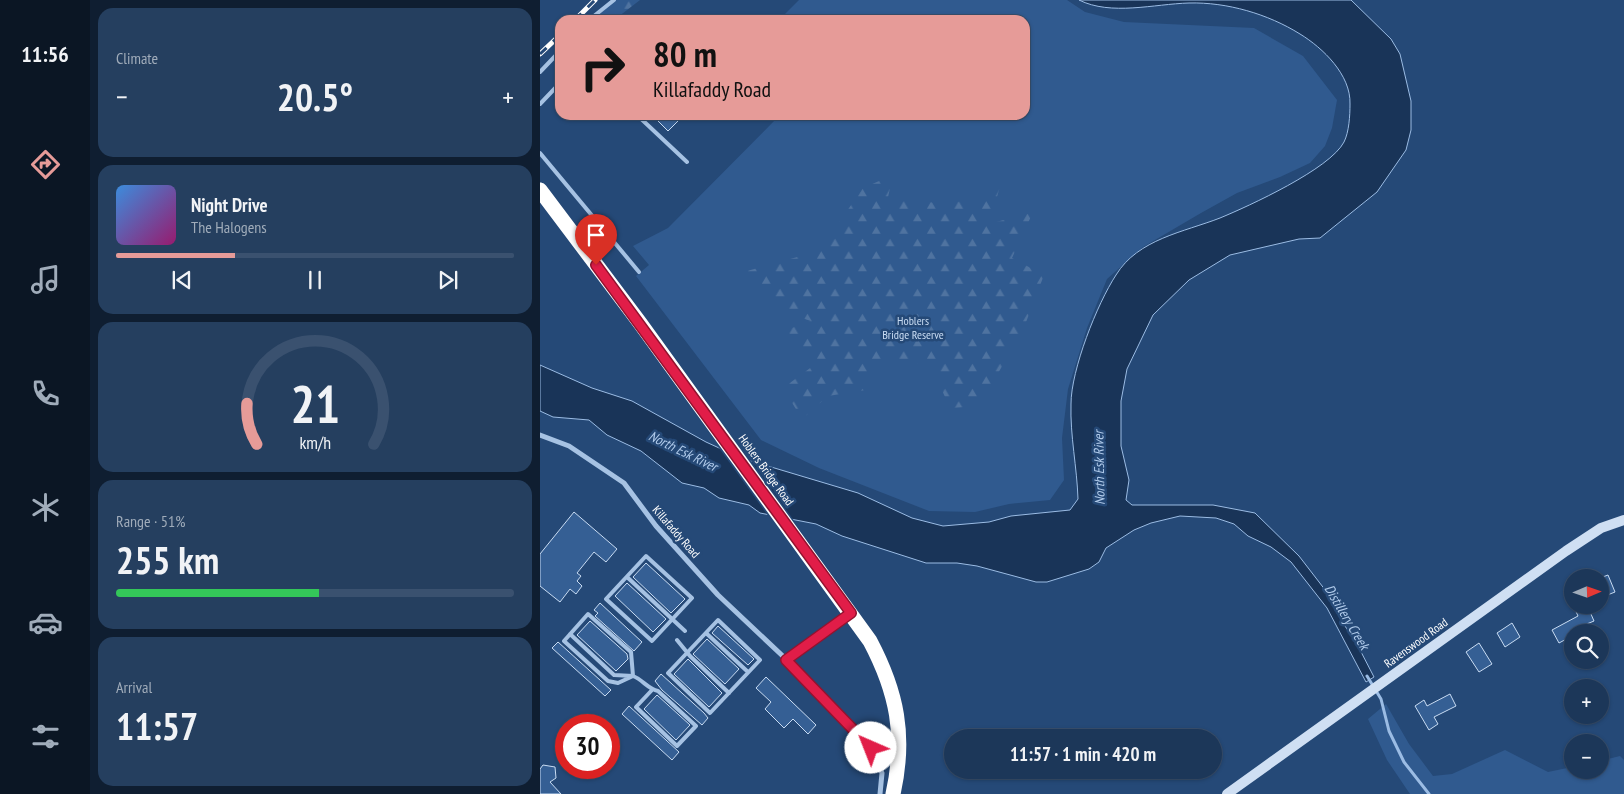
<!DOCTYPE html>
<meta charset="utf-8">
<style>
body{margin:0;font-family:"PT Sans Narrow",sans-serif;background:#253f5f;color:#f1f3f6;height:100vh;display:flex;flex-direction:column;font-size:19px;white-space:nowrap}
*{box-sizing:border-box;margin:0}
p{font-size:16px;color:#a0acba}
.icon{flex:none;width:28px;height:28px;fill:none;stroke:currentColor;stroke-width:2;stroke-linecap:round;stroke-linejoin:round}
.map{position:relative;flex:1;overflow:hidden}
.drawer{display:flex;flex-direction:column;gap:8px;padding:8px;background:#0f1e31;width:450px}
.drawer>*{flex:none}
.banner{position:absolute;left:15px;top:15px;width:475px;height:105px;border-radius:15px;box-shadow:0 1px 4px #0004,0 0 0 1px #3a516f;background:#e69b98;color:#111;overflow:hidden}
.needle{width:32px;rotate:88deg}
.tools{position:absolute;left:1024px;top:569px;display:grid;gap:10px}
.tools a{display:grid;place-items:center;width:45px;height:45px;border-radius:50%;background:#1c3759;box-shadow:0 1px 4px #0004,0 0 0 1px #3a516f;font-size:25px}
.speed{position:absolute;left:15px;top:714px;display:flex;gap:10px;font-size:25px;font-weight:700;text-align:center}
.speed>*{display:grid;place-content:center;width:65px;height:65px;border-radius:50%;background:#1c3759;box-shadow:0 1px 4px #0004,0 0 0 1px #3a516f;line-height:1}
.speed .limit{border:8px solid #d22;background:#fff;color:#111}
.pin{position:absolute;display:grid;place-items:center;width:42px;height:42px;color:#fff;margin:-51px -21px;border-radius:50% 50% 50% 0;rotate:-45deg;box-shadow:0 0 5px #0007}
.pin .icon{rotate:45deg}
.me{position:absolute;width:55px;margin:-28px;rotate:316deg;stroke-linejoin:round;filter:drop-shadow(0 0 4px #0008)}
.turn{display:flex;align-items:center;gap:18px;height:105px;padding:0 15px;font-size:22px}
.turn .icon{width:65px;height:65px;stroke-width:2.5}
.turn b{display:block;font-size:35px;line-height:42px}
.big{font-size:38px;font-weight:700;line-height:1.1}
.drawer .widget{flex:1;display:flex;flex-direction:column;justify-content:center;gap:8px;min-width:0;padding:0 18px;border-radius:15px;background:#253f5f}
.drawer .dial{align-items:center;gap:0}
.dial svg{height:130px;overflow:visible;fill:none;stroke:#3a516f;stroke-width:7;stroke-linecap:round;text-anchor:middle}
.dial text{fill:#f1f3f6;stroke:none}
.song{display:flex;align-items:center;gap:15px}
.cover{width:60px;height:60px;border-radius:8px;background:linear-gradient(135deg,hsl(210 70% 55%),hsl(320 70% 35%))}
.played{height:5px;border-radius:2px;background:linear-gradient(90deg,#e69b98 30%,#3a516f 30%)}
.keys{display:flex;justify-content:space-around;direction:ltr}
.heat{display:flex;justify-content:space-between;align-items:center;font-size:28px;direction:ltr}
.charge{height:8px;border-radius:4px;background:linear-gradient(90deg,#34c759 51%,#3a516f 0)}
.trip{position:absolute;left:404px;top:729px;width:278px;height:50px;border-radius:25px;background:#1c3759;box-shadow:0 1px 4px #0004,0 0 0 1px #3a516f;font-weight:700;line-height:50px;text-align:center}
main{display:flex;flex:1;min-height:0}
.dock{display:flex;flex-direction:column;width:90px;justify-content:space-around;align-items:center;background:#0b1624;color:#a0acba}
.dock .icon{width:35px;height:35px}
.dock .active{color:#e69b98}
.dock b{font-size:22px;color:#f1f3f6}
.map>svg:first-child{display:block}
.green{fill:#305a8f}
.forest{fill:url(#forest-firs)}
.water{fill:#193458;stroke:#9bbce4}
.pier{fill:#254977}
.lines{fill:none;stroke-linecap:round;stroke-linejoin:round}
.stream{stroke:#9bbce4;stroke-width:3}
.building{fill:#355f94;stroke:#c9dcf3}
.lane{stroke:#a6c2e3;stroke-width:4}
.street{stroke:#a6c2e3;stroke-width:5}
.secondary{stroke:#cfdff3;stroke-width:10}
.highway{stroke:#fff;stroke-width:15}
.rail-casing{stroke:#fff;stroke-width:5}
.rail{stroke:#254977;stroke-width:3;stroke-dasharray:9;stroke-linecap:butt}
.route-casing{stroke:#92132f;stroke-width:12}
.route{stroke:#e11d48;stroke-width:9}
.labels{text-anchor:middle;stroke-width:5;stroke-linejoin:round;paint-order:stroke}
.park-label{font-size:12px;fill:#c9dcf3;stroke:#254977}
.street-label{font-size:12px;fill:#fff;stroke:#254977}
.water-label{font-size:14px;font-style:italic;fill:#b1cbeb;stroke:#254977}
</style>
<main>
<nav class="dock">
<b>11:56</b>
<svg class="icon active" aria-label="directions" viewBox="0 0 24 24"><path d="M12 3l9 9-9 9-9-9zM9 14v-3h6M13 9l2 2-2 2"/></svg>
<svg class="icon" aria-label="music" viewBox="0 0 24 24"><path d="M9 18V5l10-2v13"/><circle cx="6" cy="18" r="3"/><circle cx="16" cy="16" r="3"/></svg>
<svg class="icon" aria-label="phone" viewBox="0 0 24 24"><path d="M5 4h4l2 5-3 2q2 4 5 5l2-3 5 2v4C11 20 4 13 5 4z"/></svg>
<svg class="icon" aria-label="climate" viewBox="0 0 24 24"><path d="M12 3v18M4 7l16 10M4 17L20 7"/></svg>
<svg class="icon" aria-label="car" viewBox="0 0 24 24"><path d="M5 17H2v-5l4-1 3-4h7l3 4 3 1v5h-3M9 17h6M6 11h13"/><circle cx="7" cy="17" r="2"/><circle cx="17" cy="17" r="2"/></svg>
<svg class="icon" aria-label="filters" viewBox="0 0 24 24"><path d="M4 7h16M4 17h16"/><circle cx="9" cy="7" r="2"/><circle cx="15" cy="17" r="2"/></svg>
</nav>
<section class="drawer">
<div class="widget"><p>Climate</p>
<div class="heat"><a>−</a><b class="big">20.5°</b><a>+</a></div>
</div>
<div class="widget">
<div class="song"><i class="cover"></i><div><b>Night Drive</b><p>The Halogens</p></div></div>
<div class="played"></div>
<div class="keys"><svg class="icon" aria-label="previous" viewBox="0 0 24 24"><path d="M18 5L8 12l10 7zM5 5v14"/></svg><svg class="icon" aria-label="pause" viewBox="0 0 24 24"><path d="M8 5v14M16 5v14"/></svg><svg class="icon" aria-label="next" viewBox="0 0 24 24"><path d="M6 5l10 7-10 7zM19 5v14"/></svg></div>
</div>
<div class="widget dial"><svg viewBox="0 0 100 80">
<path d="M14 69A42 42 0 1 1 86 69"/>
<path d="M14 69A42 42 0 0 1 8 44" stroke="#e69b98"/>
<text x="50" y="56" font-size="32" font-weight="700">21</text>
<text x="50" y="72" font-size="11">km/h</text>
</svg></div>
<div class="widget"><p>Range · 51%</p><b class="big">255 km</b><div class="charge"></div></div>
<div class="widget"><p>Arrival</p><b class="big">11:57</b></div>
</section>
<div class="map">
<svg width="1084" height="794" viewBox="0 0 1084 794">
<defs>
<pattern id="forest-firs" width="22" height="20" patternUnits="userSpaceOnUse" patternTransform="scale(1.25)"><rect width="22" height="20" fill="#305a8f"/><path d="M5 1l3.5 6h-7zM16 11l3.5 6h-7z" fill="#4f73a0"/></pattern>
</defs>
<rect width="100%" height="100%" fill="#254977"/>
<!-- green -->
<path class="green" d="M259,0H527L545,12L584,22L714,28L763,56L797,100L792,128L785,146L770,163L740,177L697,193L661,213L603,247L567,279L547,328L528,389L522,438L524,480L510,500L469,504L435,512L389,511L279,468L221,440L96,276L109,265L93,246L128,228L238,117L237,115H485V20H239Z
M846,704L869,744L893,776L912,774L965,750L1008,772L1032,767V770H1060V761L1080,756L1084,760V794H870L847,760L828,719Z"/>
<!-- forest -->
<path class="forest" d="M75,0H100L74,20H53Z
M464,173L449,224L493,212L472,258L504,275L483,330L439,406L410,408L391,366L343,358L326,390L288,396L262,419L243,388L277,363L246,330L271,321C236,309 227,302 207,271L279,251L323,188L353,175L348,197L397,203L441,200Z"/>
<!-- water -->
<path class="water" d="M539,0H811L851,39L860,54L871,101V130L866,150L837,192L780,238L759,239L690,255L649,280L613,315L587,369L581,401V446L589,480L586,500L592,505H673L715,513L759,556L796,604L805,626L818,646L834,677L826,682L787,608L751,562L731,547L708,536L694,524L676,518L640,516L611,523L594,530L566,548L559,562L549,569L507,582H496L437,566L417,563H386L302,536L276,524L220,513L209,505L179,498L164,488L142,483L101,451L67,435L49,420L13,417L0,411V365L52,388L92,401L166,442L201,458L318,493L372,518L403,526L449,522L471,516L530,510L538,499C537,467 530,436 531,404C531,370 557,304 576,275C598,239 644,232 680,218C709,206 790,169 804,142C809,132 810,116 810,104C811,75 783,48 760,34C728,14 687,2 649,3C614,4 571,16 539,0Z"/>
<!-- pier -->
<path class="pier" d="M176,444L209,458L255,522L229,517Z"/>
<g class="lines">
<!-- stream -->
<path class="stream" d="M827,676L841,699L849,731L864,762L889,794"/>
</g>
<!-- building -->
<path class="building" d="M112,115H144L128,131Z
M34,512L77,549L66,562L54,552L37,573L41,576L37,581L42,586L36,594L30,589L20,602L0,586V554Z
M106,563L145,599L131,613L93,577Z
M1068,575L1075,592L1060,598V578Z
M87,583L126,619L113,632L75,596Z
M60,603L102,642L94,651L55,616L58,613L54,610Z
M1033,605H1047L1054,621L1037,628L1039,632H1032V636L1019,643L1012,630L1038,616Z
M50,621L87,654L88,659L76,671L37,635Z
M972,623L980,637L965,647L957,633Z
M178,626L214,659L208,665L172,633Z
M167,639L199,669L185,684L153,654Z
M18,642L71,690L65,696L12,648Z
M939,643L952,664L939,672L926,652Z
M148,659L182,693L169,707L134,674Z
M121,674L164,713L168,718L162,725L122,690L115,681Z
M226,677L276,725L268,734L253,719L244,728L225,709L231,702L216,688Z
M910,694L916,706L894,717L898,724L889,730L875,706L884,700L887,706Z
M117,695L150,725L136,740L104,709Z
M89,706L139,752L132,760L82,714Z
M3,765L15,767L16,778L10,782L21,794H0V769Z"/>
<g class="lines">
<!-- lane -->
<path class="lane" d="M49,20L74,0
M0,72L20,51
M0,104L20,83
M97,115L147,162
M0,153L99,272
M106,556L152,598L112,641L66,599Z
M87,577L145,631
M178,620L220,660L170,713L128,673Z
M166,633L208,672
M30,634L74,675L93,676L91,652L48,614L24,641L68,681L78,683L93,676C103,680 108,689 118,691L156,726L137,746L96,707L112,690
M137,640L150,656L189,693"/>
<!-- street -->
<path class="street" d="M0,435L29,446L84,483L116,526L178,595L247,660L331,748L342,773L340,794
M247,660L309,615"/>
<!-- secondary -->
<path class="secondary" d="M687,794L1026,551L1061,528L1084,520"/>
<!-- highway -->
<path class="highway" d="M0,190L100,323L330,641C357,692 366,736 353,794"/>
<!-- rail casing -->
<g class="rail-casing">
<path id="rail" d="M35,20L55,0
M0,54L20,35"/>
</g>
<!-- rail -->
<use href="#rail" class="rail"/>
</g>
<g class="lines">
<!-- route casing -->
<g class="route-casing">
<path id="route" d="M56,265L311,613L246,660L331,748"/>
</g>
<!-- route -->
<use href="#route" class="route"/>
</g>
<g class="labels">
<!-- park labels -->
<g class="park-label">
<text x="373" y="325">Hoblers<tspan x="373" dy="14">Bridge Reserve</tspan></text>
</g>
<!-- street labels -->
<g class="street-label">
<text transform="translate(226 470) rotate(54)" y="4">Hoblers Bridge Road</text>
<text transform="translate(136 532) rotate(49)" y="4">Killafaddy Road</text>
<text transform="translate(876 643) rotate(-36)" y="4">Ravenswood Road</text>
</g>
<!-- water labels -->
<g class="water-label">
<text transform="translate(143 451) rotate(26)" y="5">North Esk River</text>
<text transform="translate(559 468) rotate(-91)" y="5">North Esk River</text>
<text transform="translate(807 617) rotate(59)" y="5">Distillery Creek</text>
</g>
</g>
</svg>
<div class="tools">
<a><svg class="needle" viewBox="-14 -14 28 28"><path d="M0-13l5 13h-10z" fill="#e53935"/><path d="M0 13l5-13h-10z" fill="#a0acba"/></svg></a>
<a><svg class="icon" aria-label="search" viewBox="0 0 24 24"><circle cx="10" cy="10" r="6"/><path d="M15 15l6 6"/></svg></a>
<a>+</a>
<a>−</a>
</div>
<div class="speed"><div class="limit">30</div></div>
<div class="pin" style="left:56px;top:265px;background:#d93025"><svg class="icon" aria-label="arrive" viewBox="0 0 24 24"><path d="M6 21V4h12l-3 4 3 4H6"/></svg></div>
<svg class="me" style="left:331px;top:748px" viewBox="-20 -20 40 40"><circle r="19" fill="#fff"/><path d="M0-13L10 11 0 6-10 11z" fill="#e11d48"/></svg>
<div class="trip">11:57 · 1 min · 420 m</div>
<div class="banner">
<div class="turn"><svg class="icon" aria-label="right" viewBox="0 0 24 24"><path d="M7 20v-9h11M14 6l5 5-5 5"/></svg><div><b>80 m</b>Killafaddy Road</div></div>
</div>
</div>
</main>
